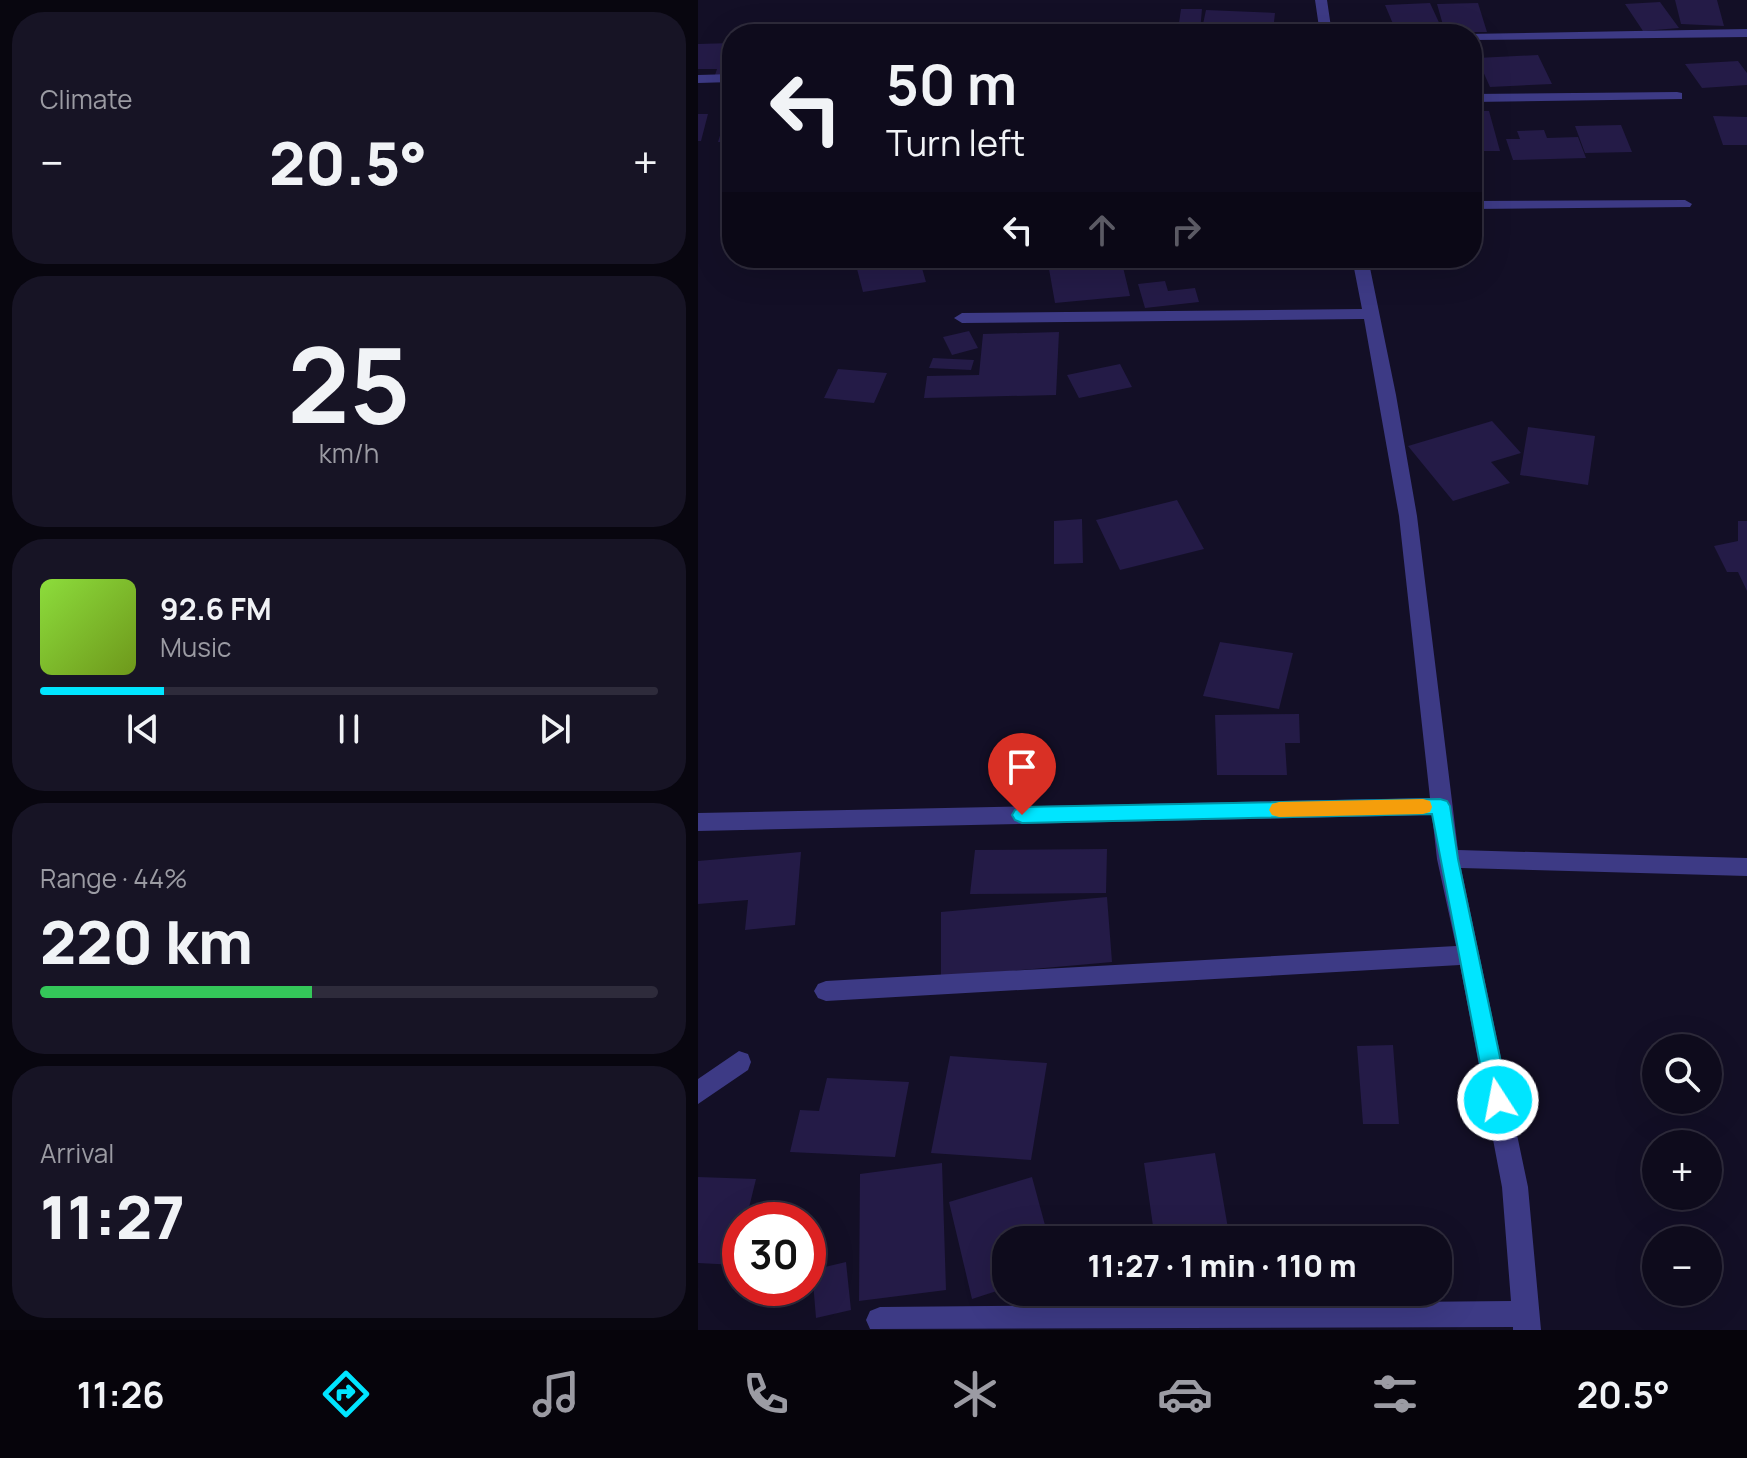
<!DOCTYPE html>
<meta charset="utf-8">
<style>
body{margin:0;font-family:Manrope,sans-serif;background:#171425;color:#f1f3f6;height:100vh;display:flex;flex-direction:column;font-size:30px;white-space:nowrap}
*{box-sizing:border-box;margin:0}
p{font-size:26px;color:#9b9ba3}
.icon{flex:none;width:44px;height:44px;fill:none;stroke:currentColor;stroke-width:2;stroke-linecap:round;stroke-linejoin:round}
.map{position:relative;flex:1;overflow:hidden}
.details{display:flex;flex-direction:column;gap:12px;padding:12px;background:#08060f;width:698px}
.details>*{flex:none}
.guide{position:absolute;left:24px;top:24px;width:760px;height:244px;border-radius:32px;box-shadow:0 8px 32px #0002,0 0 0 2px #2e2b3b;background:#0e0b1c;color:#f1f3f6;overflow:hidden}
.buttons{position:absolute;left:944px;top:1034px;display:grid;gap:16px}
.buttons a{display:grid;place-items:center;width:80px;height:80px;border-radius:50%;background:#0e0b1c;box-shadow:0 8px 32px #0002,0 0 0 2px #2e2b3b;font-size:40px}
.speed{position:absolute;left:24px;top:1202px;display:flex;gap:16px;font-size:40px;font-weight:700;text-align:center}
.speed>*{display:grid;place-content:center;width:104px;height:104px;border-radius:50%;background:#0e0b1c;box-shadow:0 8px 32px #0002,0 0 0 2px #2e2b3b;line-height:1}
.speed .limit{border:12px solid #d22;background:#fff;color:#111}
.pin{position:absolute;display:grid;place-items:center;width:68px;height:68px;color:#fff;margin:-82px -34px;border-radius:50% 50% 50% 0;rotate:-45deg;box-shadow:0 0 8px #0007}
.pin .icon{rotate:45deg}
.me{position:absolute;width:88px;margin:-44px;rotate:349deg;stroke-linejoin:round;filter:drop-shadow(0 0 6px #0008)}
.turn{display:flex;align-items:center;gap:28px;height:168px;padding:0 32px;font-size:36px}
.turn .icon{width:104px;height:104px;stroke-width:2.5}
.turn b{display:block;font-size:56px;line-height:68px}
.lanes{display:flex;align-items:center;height:76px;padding:0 32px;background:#0003;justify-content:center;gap:40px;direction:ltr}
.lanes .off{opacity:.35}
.big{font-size:60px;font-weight:800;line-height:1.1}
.details .widget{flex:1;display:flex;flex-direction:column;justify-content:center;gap:12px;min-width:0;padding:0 28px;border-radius:32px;background:#171425}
.details .dial{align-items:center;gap:0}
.dial b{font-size:104px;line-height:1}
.song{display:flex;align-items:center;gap:24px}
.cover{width:96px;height:96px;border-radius:12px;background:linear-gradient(135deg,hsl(90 70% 55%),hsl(80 70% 35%))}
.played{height:8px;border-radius:4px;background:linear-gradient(90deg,#00e5ff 20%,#2e2b3b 20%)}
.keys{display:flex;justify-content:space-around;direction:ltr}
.heat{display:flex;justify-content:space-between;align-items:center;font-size:44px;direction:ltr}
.charge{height:12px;border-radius:6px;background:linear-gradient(90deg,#34c759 44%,#2e2b3b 0)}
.trip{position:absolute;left:294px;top:1226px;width:460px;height:80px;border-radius:32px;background:#0e0b1c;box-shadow:0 8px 32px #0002,0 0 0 2px #2e2b3b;font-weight:800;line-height:80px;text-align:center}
.menu{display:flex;height:128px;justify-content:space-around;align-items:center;background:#06040b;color:#9b9ba3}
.menu .icon{width:56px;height:56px}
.menu .on{color:#00e5ff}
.menu b{font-size:36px;color:#f1f3f6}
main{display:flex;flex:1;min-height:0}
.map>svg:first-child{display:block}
.building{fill:#241b47}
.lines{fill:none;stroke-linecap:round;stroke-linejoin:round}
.service{fill:#3d3a85;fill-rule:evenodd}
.minor{fill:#3d3a85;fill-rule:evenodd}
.route{fill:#00e5ff;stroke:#0095a6;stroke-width:2}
.slow{fill:#f59e0b}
</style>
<main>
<section class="details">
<div class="widget"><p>Climate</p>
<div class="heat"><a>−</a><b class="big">20.5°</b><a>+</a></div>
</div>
<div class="widget dial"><b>25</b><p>km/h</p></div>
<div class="widget">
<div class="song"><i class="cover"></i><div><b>92.6 FM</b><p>Music</p></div></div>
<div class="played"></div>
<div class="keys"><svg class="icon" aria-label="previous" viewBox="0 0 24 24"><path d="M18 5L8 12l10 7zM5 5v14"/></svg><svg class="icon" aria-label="pause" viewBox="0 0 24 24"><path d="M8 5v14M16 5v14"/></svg><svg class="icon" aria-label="next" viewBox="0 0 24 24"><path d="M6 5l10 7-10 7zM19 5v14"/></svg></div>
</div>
<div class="widget"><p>Range · 44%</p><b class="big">220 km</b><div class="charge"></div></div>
<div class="widget"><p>Arrival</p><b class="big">11:27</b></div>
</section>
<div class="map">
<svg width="1049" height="1330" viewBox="0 0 1049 1330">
<rect width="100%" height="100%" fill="#130f26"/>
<!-- building -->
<path class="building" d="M977,0H1019L1026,26L983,24Z
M962,2L981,28L945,31L927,4Z
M732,3L744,29L698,31L687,5Z
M780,3L789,32H747L739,4Z
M483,9H504L502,31L480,30Z
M508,10L577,13L575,31L504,29Z
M34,43V75H17L19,69H0V44Z
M840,55L854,84L792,87L779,58Z
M1040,61L1049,73V85L1004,88L987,64Z
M774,111H791L802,151H774Z
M0,114H10L3,141H0Z
M28,116H34V142H20Z
M1015,116L1049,117V145H1025Z
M923,125L934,152L887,153L877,126Z
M846,130L849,138L880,137L888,158L815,160L808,139H822L819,131Z
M201,258H221L228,282L165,292L158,265Z
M424,263L432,296L357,303L351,269Z
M467,281L470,291L497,288L501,302L447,308L440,284Z
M271,331L280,348L254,355L245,337Z
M361,332L358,395L226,398L229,376L281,375L285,334Z
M235,358L276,360L273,370L231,368Z
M422,364L434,387L381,398L369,375Z
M140,369L189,373L176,403L126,398Z
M794,421L823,453L793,462L812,483L755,501L710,446Z
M830,427L897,436L890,485L822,475Z
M479,500L506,549L422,570L398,520Z
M384,519L385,563L356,564V521Z
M1040,521H1049V591L1040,572H1029L1016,546L1040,541Z
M522,642L595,653L581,709L505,696Z
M601,714L602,743H587L589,775H519L517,715Z
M409,849L408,893L272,894L277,850Z
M103,852L97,925L47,930L50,900L0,904V861Z
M409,897L414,962L243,977V912Z
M695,1045L701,1124H665L659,1046Z
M252,1056L349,1063L333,1160L233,1153Z
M129,1078L211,1082L197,1157L92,1152L102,1110L121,1111Z
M517,1153L532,1240H457L446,1163Z
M244,1163L248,1290L161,1301L162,1174Z
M0,1177L58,1179L48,1220H42V1247L38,1265L0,1263Z
M334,1177L351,1240H308V1288L274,1299L251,1202Z
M148,1262L153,1310L118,1318L114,1270Z"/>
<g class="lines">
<!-- service -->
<path class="service" d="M34,74V82L0,83V75Z"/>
<!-- minor -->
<path class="minor" d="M617,0H629L634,34H622Z
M1049,29V37L774,40V34H769Z
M979,92L984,93V99L774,102V94Z
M987,200L994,204L992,207L774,209V201Z
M654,258H670L698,395L719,516L760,850L1049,858V876L763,868L830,1187L843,1330H815V1327L172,1329L168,1320L172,1311L182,1307L813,1301L804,1187L762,965L128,1001L120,998L116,991L120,984L128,981L758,946L739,859L734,815L0,831V813L732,798L701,516L666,319L264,323L256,318L264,313L664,309Z
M41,1051L50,1054L53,1062L50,1070L0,1104V1079Z"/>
</g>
<!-- route -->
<path class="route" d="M742,799L749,801L752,806L760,859L811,1100L808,1107L800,1110L792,1107L789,1100L734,814L324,823L317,820L314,815L317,810L324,807Z"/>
<!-- slow -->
<path class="slow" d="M725,799L732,801L734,807L732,812L725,814L581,817L574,815L571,810L574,804L581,802Z"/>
</svg>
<div class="buttons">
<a><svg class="icon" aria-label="search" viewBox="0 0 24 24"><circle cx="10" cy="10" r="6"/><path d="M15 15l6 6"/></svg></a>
<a>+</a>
<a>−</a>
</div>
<div class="speed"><div class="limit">30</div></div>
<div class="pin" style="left:324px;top:815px;background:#d93025"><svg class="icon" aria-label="arrive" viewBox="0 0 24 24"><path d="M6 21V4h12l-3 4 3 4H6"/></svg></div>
<svg class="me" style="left:800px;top:1100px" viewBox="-20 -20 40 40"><circle r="17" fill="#00e5ff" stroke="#fff" stroke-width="3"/><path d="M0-11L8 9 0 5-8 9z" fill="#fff"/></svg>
<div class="trip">11:27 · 1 min · 110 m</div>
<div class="guide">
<div class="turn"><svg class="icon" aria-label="left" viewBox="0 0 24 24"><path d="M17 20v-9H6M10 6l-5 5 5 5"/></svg><div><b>50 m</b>Turn left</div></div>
<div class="lanes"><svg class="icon" aria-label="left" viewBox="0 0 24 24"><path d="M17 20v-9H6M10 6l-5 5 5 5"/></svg><svg class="icon off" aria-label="ahead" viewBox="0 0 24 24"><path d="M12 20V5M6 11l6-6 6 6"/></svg><svg class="icon off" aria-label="right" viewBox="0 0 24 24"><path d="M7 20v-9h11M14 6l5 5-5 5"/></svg></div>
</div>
</div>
</main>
<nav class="menu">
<b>11:26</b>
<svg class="icon on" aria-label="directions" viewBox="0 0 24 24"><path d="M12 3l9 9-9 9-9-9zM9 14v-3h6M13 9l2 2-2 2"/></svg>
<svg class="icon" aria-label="music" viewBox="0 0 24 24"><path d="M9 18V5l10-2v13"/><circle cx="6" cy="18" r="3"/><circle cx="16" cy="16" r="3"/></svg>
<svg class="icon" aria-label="phone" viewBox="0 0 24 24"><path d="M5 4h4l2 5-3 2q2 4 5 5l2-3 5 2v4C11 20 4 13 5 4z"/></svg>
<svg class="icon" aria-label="climate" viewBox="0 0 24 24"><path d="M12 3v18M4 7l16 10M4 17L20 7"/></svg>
<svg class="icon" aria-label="car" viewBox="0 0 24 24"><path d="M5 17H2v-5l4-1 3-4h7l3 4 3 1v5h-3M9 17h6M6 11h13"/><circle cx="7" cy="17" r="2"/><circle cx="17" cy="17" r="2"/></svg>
<svg class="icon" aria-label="filters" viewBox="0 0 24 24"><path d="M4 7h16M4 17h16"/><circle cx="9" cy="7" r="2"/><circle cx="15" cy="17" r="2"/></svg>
<b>20.5°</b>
</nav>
